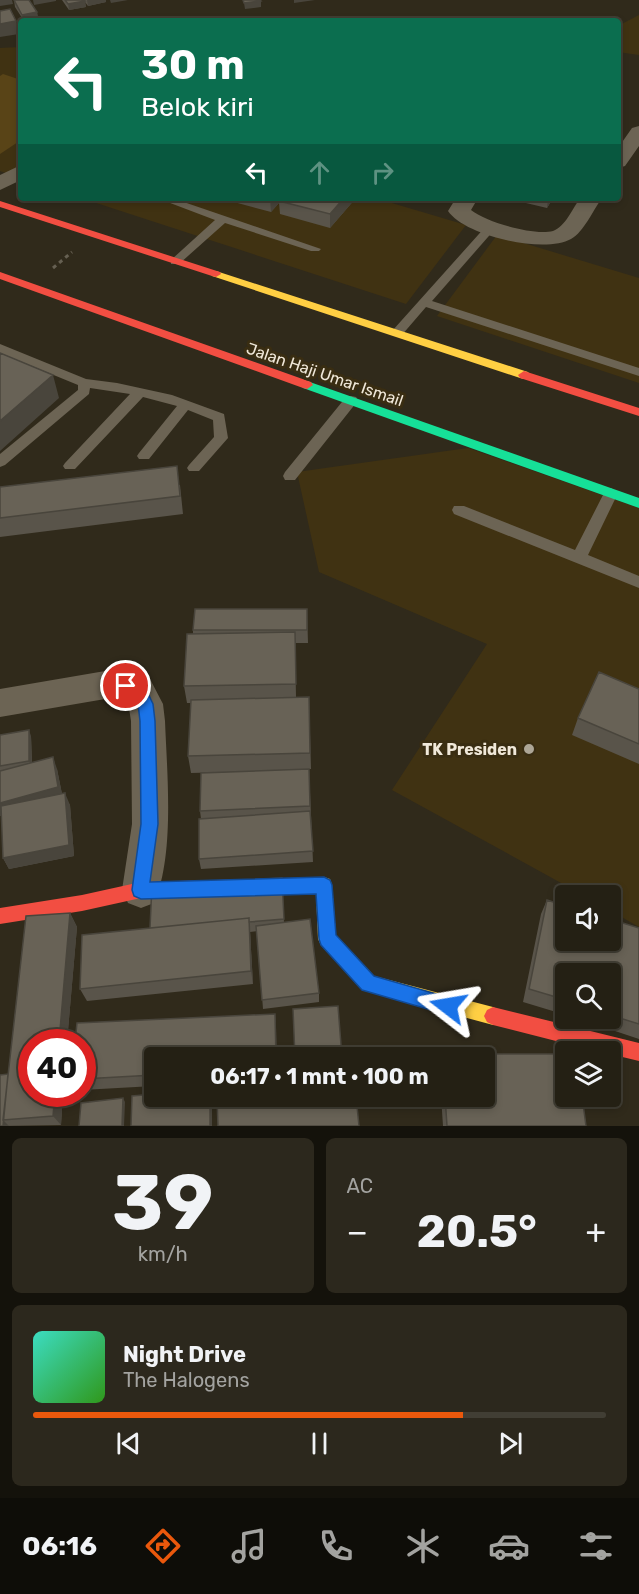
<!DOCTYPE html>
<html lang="id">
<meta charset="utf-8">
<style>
body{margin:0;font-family:Rubik,sans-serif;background:#2c281d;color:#f1f3f6;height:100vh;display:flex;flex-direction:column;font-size:22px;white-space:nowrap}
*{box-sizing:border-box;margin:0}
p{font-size:20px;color:#a3a3a0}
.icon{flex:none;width:33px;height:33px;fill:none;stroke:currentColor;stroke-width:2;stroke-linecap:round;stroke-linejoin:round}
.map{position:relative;height:1126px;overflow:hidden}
.drawer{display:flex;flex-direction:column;gap:12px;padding:12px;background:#14120b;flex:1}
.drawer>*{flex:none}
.banner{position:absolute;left:18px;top:18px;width:603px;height:183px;border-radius:6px;box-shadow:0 3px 9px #0003,0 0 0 2px #413e34;background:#0b6e4f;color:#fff;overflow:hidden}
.buttons{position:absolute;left:555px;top:885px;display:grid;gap:12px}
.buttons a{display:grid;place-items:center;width:66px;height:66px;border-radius:6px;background:#242014;box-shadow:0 3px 9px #0003,0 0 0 2px #413e34;font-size:30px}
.speed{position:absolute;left:18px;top:1029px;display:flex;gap:12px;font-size:30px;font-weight:700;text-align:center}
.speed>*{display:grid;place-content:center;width:78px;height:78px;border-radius:50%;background:#242014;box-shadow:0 3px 9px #0003,0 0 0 2px #413e34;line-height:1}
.speed .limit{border:9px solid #d22;background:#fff;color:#111}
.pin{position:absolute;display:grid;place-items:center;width:51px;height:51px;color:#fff;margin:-26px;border:3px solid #fff;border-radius:50%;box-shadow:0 2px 6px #0007}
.me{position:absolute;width:66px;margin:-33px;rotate:284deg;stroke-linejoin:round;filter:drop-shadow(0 0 4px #0008)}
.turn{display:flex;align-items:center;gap:21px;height:126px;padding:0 24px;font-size:27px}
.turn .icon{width:78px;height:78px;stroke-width:2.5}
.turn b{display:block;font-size:42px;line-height:51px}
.lanes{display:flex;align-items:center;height:57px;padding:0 24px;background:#0003;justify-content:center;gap:30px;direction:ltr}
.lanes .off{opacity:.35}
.big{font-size:45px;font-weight:700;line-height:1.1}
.drawer .tile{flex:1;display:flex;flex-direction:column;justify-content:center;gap:9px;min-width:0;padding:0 21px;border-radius:9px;background:#2c281d}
.drawer .dial{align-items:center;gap:0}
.dial b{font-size:78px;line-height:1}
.song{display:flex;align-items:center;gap:18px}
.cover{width:72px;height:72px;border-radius:9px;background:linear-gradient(135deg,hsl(170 70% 55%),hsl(110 70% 35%))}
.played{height:6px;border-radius:3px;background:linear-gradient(90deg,#ea580c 75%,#413e34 75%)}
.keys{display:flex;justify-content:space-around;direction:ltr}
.heat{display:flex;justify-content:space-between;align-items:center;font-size:33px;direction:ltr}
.drawer .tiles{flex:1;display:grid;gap:12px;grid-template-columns:1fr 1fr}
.tile:last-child{grid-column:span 2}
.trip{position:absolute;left:144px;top:1047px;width:351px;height:60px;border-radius:6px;background:#242014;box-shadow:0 3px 9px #0003,0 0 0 2px #413e34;font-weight:700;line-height:60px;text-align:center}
.tabs{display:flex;height:96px;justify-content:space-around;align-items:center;background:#0e0d08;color:#a3a3a0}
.tabs .icon{width:42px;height:42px}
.tabs .current{color:#ea580c}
.tabs b{font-size:27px;color:#f1f3f6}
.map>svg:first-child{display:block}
.built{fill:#403212}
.green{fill:#594417}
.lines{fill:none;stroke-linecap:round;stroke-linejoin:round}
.path{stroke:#666052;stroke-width:3;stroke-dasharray:4 4;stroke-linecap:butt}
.lane{fill:#6c6454;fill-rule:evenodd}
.street{fill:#6c6454;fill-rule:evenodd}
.fast{fill:#16e098;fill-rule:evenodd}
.slow{fill:#ffcf43;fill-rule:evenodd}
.jam{fill:#f24e42;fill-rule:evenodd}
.wall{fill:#59544a}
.shaded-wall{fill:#49453c}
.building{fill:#686256;stroke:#49453c;stroke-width:1.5}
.route{fill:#1a73e8;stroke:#114b97;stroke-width:1.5}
.poi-dot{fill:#ada696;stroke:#392d12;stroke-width:2}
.labels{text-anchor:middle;stroke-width:6;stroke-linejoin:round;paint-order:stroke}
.street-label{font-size:16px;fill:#f0e8d9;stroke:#392d12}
.poi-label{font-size:16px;font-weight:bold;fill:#f0e8d9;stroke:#392d12;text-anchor:end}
</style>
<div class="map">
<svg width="639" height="1126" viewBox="0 0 639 1126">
<rect width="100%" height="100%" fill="#302a1b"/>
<!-- built -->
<path class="built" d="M639,15V55L618,52V26Z
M21,47V178L0,171V48Z
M81,198H375L466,225L406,304Z
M497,235L639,278V383L437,316Z
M468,448L639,508V927L611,911L610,896L583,895L392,790L487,644L319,572L297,472Z"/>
<!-- green -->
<path class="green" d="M3,74L21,80V140L0,154V76Z"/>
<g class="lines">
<!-- path -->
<path class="path" d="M53,268L72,252"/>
<!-- lane -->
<path class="lane" d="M157,198H172L321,249L319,251H311L225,223L179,264H171V260L215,220Z
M491,224L496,227L495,229L432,301L639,368V376L426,307L401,336H393V330L487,225Z
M0,344L86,379L117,383L172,395L224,414L228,438L199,471H189L187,468L189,465L214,437L213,420L188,410L149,459H139L137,456L139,453L177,406L143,397L75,469H65L63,466L65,463L130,394L90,388L89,394L5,465L0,467V454L78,390V385L0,353Z
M351,396L356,397L358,400L356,403L295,480H285L283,476L285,472L346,397Z
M611,488L618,493L588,555L639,576V588L454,514L452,510L454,506H464L575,550L604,493Z"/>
<!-- street -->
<path class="street" d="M639,126V146L625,166L618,168V148L632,128Z
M21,165V180L0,190V175Z
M456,198H478L471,210C486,222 533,236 553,231C565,227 573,208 580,198H602C593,210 584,232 571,239C544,254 465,236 448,211Z
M111,670L151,681L163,704L165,721C167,774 175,855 154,903L141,908L128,903L122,890L132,824L131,721L128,702L111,698L0,717V689Z"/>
<!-- fast -->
<path class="fast" d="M307,381L639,498V508L303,388L301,385L303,382Z"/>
<!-- slow -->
<path class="slow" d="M216,271L528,372L530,375L524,379L520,378L212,276L211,274Z
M324,877L330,879L332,885L336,935L374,976L493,1007L499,1010L502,1016L499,1022L493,1025L363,990L321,945L318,939L316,893L295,894L289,892L287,886L289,880L295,878Z"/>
<!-- jam -->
<path class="jam" d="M0,201L220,272L221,274L216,277L212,276L0,207Z
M0,272L311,382L313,385L307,389L303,388L0,279Z
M524,371L639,408V416L520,378L518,375Z
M295,878L301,880L303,886L301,892L295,894L141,898L82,911L0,924V908L82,895L141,882Z
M493,1007L639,1043V1061L610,1054V1052H599L493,1025L487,1022L484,1016L487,1010Z"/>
</g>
<!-- wall -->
<path class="wall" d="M14,0L37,12L38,19L24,21L15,7Z
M62,0H106V2L88,6L85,2L86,7L69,10Z
M219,198H356L330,228L280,214L279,203L271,212Z
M505,198H553L547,208Z
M180,485L183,514L0,537V487Z
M307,609L308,643H295L296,697H309L311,769H309L313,862L201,869L199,859L201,819L200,811L264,771L191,773L188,756L191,703H187L184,686L193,634V630Z
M639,689V764L572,735L578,718Z
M0,735L31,736L32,762L57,769L62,794L70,805L74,856L9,869L3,858L2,815L0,816Z
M282,878L284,923L319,993V1002L263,1009L257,931L250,932L253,984L87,1001L80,989L150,928Z
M547,900L639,928V1039L576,1018H610V974H566V1015L523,1002L541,914Z
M70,913L77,927L67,1042H32L63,1094L61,1125L0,1126L8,1074Z
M275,1014L276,1026L154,1058V1086L82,1090V1042Z
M442,1054H566V1096H582L586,1126H443L441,1096H484V1058H441Z"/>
<!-- shaded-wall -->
<path class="shaded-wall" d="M0,0H12L13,4L0,6Z
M33,0H56V1L34,5Z
M87,0H106V2L88,6Z
M110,0H128L111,3Z
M294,0H315L294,3Z
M85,1L86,7L69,10L68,4Z
M261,1V7L245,9L244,3Z
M37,12L38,19L24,21L22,15Z
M16,21L19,34L0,37V24Z
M270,198H284L279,201V203L271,212Z
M344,198H356L330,228V214Z
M548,198H553L547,208Z
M53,375L59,398L0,451V421Z
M29,730L31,736L32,767L29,761Z
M53,757L57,769L63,799L0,816V803Z
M65,793L70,805L74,856L9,869L3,858Z
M70,913L77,927L67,1042H59Z
M249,918L250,932L253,984L251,971Z
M275,1014L276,1026L277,1058H276Z
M55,1094H63L61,1125L53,1116Z
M210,1096H212V1126H210Z
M123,1098L125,1102L124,1126H122Z
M3,1120L9,1126H3Z"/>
<!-- building -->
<path class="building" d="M14,0H29L37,12L22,15Z
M65,0H84L85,1L68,4Z
M243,0H260L261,1L244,3Z
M10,9L16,21L0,24V11Z
M282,198H344L330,214L279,201Z
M0,353L53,375L0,421Z
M177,466L180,496L0,518V487Z
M195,609H307V630H193Z
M295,632L296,684L184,686L187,634Z
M599,672L639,689V744L578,718Z
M309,697L310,753L188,756L191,700Z
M29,730V761L0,766V735Z
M53,757L58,787L0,803V771Z
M309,769L310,806L200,811L201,773Z
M65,793L69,845L3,858L1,806Z
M310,811L313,851L199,859V819Z
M282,878L284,919L249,922V918L150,928L152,885Z
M547,900L566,906V940H610V919L639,928V1024L610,1015V974H566V1000L529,989Z
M70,913L59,1042H32V1094H55L53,1116L3,1120L26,916Z
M249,918L251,971L80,989L82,935Z
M310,919L319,993L262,1000L256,926Z
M338,1006L342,1058H295L293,1009Z
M275,1014L276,1058H154V1075L82,1079V1042H75L77,1023Z
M442,1054H566V1096H582L586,1126H447L445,1096H484V1058H442Z
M8,1074L3,1126H0V1075Z
M154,1094V1096H210V1126H131L132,1096Z
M240,1096H356L359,1126H218L217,1099Z
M123,1098L122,1126H79L81,1103Z"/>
<!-- route -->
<path class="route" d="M126,680L145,687L153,704L155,721L158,824L150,882L324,877L330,880L332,885L336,935L374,976L454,999L457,1006L454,1012L448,1015L362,990L321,945L319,939L316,894L141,899L134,896L132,890L141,824L140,721L138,704L134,696L121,691L119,686L121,682Z"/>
<!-- markers -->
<circle class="poi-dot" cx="529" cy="749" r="6"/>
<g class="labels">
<!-- street labels -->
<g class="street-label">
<text transform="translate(325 374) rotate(19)" y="6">Jalan Haji Umar Ismail</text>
</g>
<!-- poi labels -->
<g class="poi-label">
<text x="517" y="755">TK Presiden</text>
</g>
</g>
</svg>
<div class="buttons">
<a><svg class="icon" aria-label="sound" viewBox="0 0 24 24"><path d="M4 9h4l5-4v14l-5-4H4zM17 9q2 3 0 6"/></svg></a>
<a><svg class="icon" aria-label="search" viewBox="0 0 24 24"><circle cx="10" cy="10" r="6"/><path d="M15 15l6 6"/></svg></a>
<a><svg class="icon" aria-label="layers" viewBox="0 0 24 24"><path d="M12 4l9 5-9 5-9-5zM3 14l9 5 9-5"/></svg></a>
</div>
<div class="speed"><div class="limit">40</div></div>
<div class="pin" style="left:126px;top:686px;background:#d93025"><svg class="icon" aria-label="arrive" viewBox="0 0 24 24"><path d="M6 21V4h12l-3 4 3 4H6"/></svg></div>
<svg class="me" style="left:448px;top:1006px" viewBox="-20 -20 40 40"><path d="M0-17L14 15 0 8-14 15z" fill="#1a73e8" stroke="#fff" stroke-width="4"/></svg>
<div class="trip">06:17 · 1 mnt · 100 m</div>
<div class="banner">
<div class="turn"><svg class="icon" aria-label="left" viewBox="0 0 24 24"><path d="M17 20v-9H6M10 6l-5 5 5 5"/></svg><div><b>30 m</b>Belok kiri</div></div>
<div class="lanes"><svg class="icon" aria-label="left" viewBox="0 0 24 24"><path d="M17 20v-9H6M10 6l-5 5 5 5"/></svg><svg class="icon off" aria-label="ahead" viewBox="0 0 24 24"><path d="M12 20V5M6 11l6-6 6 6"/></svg><svg class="icon off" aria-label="right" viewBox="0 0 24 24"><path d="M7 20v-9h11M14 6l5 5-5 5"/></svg></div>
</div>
</div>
<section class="drawer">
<div class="tiles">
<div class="tile dial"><b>39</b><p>km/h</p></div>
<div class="tile"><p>AC</p>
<div class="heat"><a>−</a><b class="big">20.5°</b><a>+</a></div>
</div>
<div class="tile">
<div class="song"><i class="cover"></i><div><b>Night Drive</b><p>The Halogens</p></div></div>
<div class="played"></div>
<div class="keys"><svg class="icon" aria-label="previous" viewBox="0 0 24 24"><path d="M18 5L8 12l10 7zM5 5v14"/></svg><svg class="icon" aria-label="pause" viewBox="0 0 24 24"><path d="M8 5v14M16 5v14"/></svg><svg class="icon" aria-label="next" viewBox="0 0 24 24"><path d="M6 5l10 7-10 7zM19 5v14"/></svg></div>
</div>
</div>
</section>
<nav class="tabs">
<b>06:16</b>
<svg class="icon current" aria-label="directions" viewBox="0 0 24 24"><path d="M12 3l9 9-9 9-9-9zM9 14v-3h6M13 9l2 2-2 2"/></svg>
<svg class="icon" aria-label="music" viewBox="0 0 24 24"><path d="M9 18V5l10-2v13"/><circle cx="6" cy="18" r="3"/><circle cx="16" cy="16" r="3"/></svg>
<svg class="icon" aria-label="phone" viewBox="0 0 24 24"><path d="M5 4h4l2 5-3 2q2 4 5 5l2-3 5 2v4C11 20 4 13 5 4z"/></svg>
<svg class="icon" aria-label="climate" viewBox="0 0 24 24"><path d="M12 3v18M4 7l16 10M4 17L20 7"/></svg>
<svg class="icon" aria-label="car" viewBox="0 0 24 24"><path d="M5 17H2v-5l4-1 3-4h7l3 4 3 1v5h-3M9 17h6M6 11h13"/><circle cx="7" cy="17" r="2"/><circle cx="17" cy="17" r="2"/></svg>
<svg class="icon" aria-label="filters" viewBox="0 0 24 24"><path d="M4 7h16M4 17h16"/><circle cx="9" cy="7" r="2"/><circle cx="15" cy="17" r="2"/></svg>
</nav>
